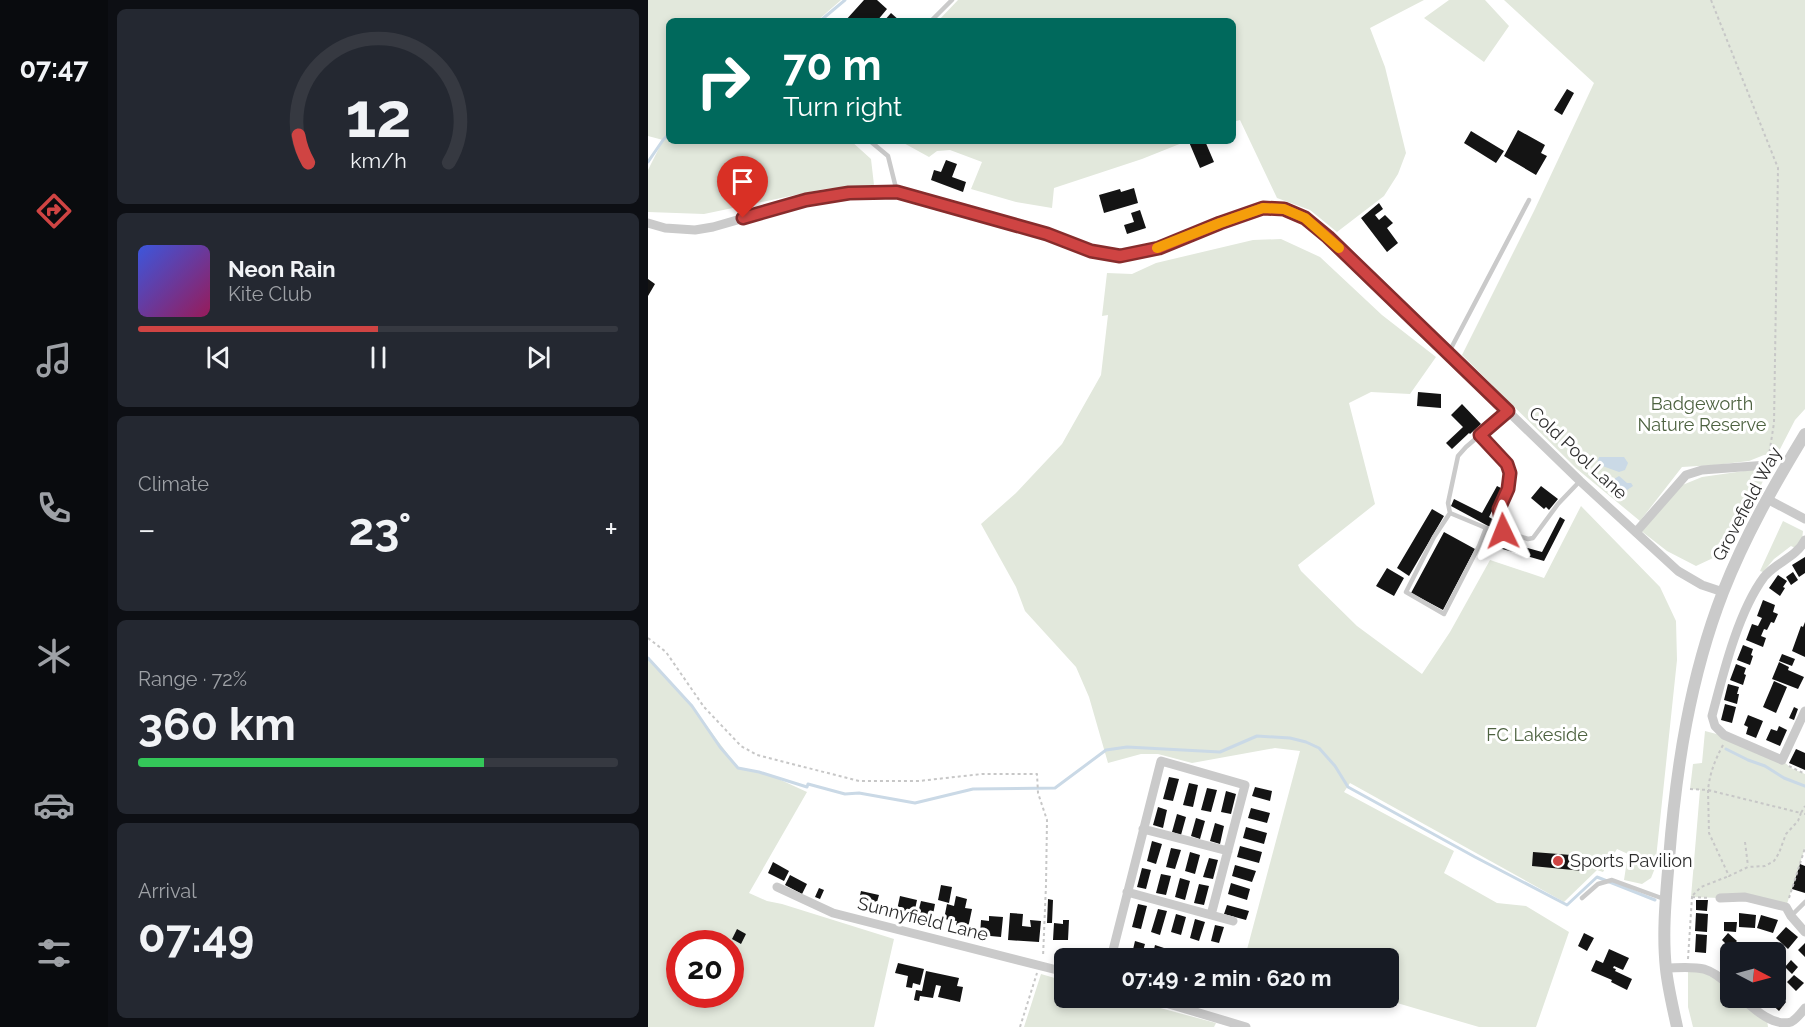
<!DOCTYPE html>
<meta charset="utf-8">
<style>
body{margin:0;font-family:Raleway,sans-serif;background:#242831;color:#f1f3f6;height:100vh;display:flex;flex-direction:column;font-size:22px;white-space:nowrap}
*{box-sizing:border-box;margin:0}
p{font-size:20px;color:#9ea1a6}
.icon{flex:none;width:33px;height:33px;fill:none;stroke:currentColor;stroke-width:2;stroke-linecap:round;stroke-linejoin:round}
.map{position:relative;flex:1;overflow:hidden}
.side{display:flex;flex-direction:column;gap:9px;padding:9px;background:#0d0f14;width:540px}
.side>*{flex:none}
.guide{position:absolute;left:18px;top:18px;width:570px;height:126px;border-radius:9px;box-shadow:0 3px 9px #0003;background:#00695c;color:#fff;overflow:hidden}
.needle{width:39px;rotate:96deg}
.fabs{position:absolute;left:1072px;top:942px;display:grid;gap:12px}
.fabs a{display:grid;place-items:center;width:66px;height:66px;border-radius:9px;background:#171b24;box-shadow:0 3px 9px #0003;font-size:30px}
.speed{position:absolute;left:18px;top:930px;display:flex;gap:12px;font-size:30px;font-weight:700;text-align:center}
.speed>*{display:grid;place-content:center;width:78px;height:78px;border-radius:50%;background:#171b24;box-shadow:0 3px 9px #0003;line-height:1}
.speed .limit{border:9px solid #d22;background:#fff;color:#111}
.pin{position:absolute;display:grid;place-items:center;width:51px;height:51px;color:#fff;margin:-62px -26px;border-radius:50% 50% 50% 0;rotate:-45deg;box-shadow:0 0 6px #0007}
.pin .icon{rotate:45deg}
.me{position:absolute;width:66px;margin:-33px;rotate:358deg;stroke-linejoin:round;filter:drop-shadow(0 0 4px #0008)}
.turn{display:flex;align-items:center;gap:21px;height:126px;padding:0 18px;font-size:27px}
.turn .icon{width:78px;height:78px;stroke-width:2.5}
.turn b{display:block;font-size:42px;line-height:51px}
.big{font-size:45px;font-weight:700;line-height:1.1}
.side .tile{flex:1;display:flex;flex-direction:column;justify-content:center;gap:9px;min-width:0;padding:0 21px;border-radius:9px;background:#242831}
.side .dial{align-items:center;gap:0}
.dial svg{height:156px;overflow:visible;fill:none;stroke:#363941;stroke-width:7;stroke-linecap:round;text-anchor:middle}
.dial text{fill:#f1f3f6;stroke:none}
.song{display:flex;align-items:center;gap:18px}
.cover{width:72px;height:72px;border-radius:9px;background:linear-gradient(135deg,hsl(230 70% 55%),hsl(330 70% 35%))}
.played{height:6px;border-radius:3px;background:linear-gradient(90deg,#cf4443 50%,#363941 50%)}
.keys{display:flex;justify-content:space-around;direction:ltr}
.heat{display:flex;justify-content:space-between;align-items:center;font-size:33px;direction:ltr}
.charge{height:9px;border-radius:4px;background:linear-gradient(90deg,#34c759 72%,#363941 0)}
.trip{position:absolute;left:406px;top:948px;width:345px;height:60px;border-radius:9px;background:#171b24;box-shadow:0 3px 9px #0003;font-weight:700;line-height:60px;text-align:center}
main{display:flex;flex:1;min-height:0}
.dock{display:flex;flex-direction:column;width:108px;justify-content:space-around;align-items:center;background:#090b0e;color:#9ea1a6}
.dock .icon{width:42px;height:42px}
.dock .on{color:#cf4443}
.dock b{font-size:27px;color:#f1f3f6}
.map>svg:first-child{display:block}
.green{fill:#e2e8dc;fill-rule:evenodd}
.water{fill:#cad9e6}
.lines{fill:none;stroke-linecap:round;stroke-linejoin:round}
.stream{stroke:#cad9e6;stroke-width:3}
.building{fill:#141414}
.path{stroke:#c7c7c7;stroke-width:2;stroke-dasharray:3 3;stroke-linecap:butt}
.service{stroke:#cacaca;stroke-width:4.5}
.minor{stroke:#cacaca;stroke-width:9}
.tertiary{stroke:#cacaca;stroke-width:12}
.route-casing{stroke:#872c2c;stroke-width:15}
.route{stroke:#cf4443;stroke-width:10}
.slow{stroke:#f59e0b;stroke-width:10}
.poi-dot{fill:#cf4443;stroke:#fff;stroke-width:2}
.labels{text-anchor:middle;stroke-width:6;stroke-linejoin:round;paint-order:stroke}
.park-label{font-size:18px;fill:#4d6240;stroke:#fff}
.street-label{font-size:18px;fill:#2d2d2d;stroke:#fff}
.poi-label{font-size:18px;fill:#2d2d2d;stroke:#fff;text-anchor:start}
</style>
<main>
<nav class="dock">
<b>07:47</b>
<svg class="icon on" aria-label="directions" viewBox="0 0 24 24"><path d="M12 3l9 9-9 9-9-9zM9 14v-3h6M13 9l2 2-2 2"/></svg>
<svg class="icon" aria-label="music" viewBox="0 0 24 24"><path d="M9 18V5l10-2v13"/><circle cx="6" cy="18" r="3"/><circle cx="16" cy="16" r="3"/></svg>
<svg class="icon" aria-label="phone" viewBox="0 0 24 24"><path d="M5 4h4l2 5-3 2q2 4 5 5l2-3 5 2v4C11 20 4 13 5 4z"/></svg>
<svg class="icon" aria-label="climate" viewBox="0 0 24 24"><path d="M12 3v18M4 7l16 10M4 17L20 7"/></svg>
<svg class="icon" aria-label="car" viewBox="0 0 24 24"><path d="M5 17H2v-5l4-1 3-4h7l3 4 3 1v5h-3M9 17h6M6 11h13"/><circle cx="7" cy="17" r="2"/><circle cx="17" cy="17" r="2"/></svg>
<svg class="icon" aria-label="filters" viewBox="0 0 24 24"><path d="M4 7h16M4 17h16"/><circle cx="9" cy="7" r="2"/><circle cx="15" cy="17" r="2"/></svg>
</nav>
<section class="side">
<div class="tile dial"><svg viewBox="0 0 100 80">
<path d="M14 69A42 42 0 1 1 86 69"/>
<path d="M14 69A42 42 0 0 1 9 55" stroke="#cf4443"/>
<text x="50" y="56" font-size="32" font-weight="700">12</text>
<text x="50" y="72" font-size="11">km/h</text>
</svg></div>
<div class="tile">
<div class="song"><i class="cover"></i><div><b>Neon Rain</b><p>Kite Club</p></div></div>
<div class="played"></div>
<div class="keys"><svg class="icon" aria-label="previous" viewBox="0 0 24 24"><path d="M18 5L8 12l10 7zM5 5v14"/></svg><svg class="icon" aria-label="pause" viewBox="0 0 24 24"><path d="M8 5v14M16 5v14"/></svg><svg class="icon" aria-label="next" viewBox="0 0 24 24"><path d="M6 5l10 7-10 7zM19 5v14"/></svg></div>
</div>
<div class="tile"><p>Climate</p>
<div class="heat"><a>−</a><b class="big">23°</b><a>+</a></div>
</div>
<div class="tile"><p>Range · 72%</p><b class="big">360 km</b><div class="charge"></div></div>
<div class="tile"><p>Arrival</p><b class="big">07:49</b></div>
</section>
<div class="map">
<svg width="1157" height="1027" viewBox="0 0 1157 1027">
<rect width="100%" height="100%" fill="#fff"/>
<!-- green -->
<path class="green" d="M0,0H193L169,21H21V141H203L223,159L226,185L176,189L56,214L0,212V170L15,140L0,136Z
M310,0H776L722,28L737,67L758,153L750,174L736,196L689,232L662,210L629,198L592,120L585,122V21H290Z
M801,0H837L861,26L836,62L776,18Z
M856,0H1157V409L1147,420L1130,453L1116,455L1101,461L1067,465L1034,467L992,521L929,469L814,355L886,211L946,83Z
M252,141H539L494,159L406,188L404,208L368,202L323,189L334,162L302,150L289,151L281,157Z
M633,239L672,257L734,315L788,357L762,394L723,392L701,403L727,504L650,565L653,571L709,626L774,674L802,632L842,560L896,578L933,506L1012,587L1028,621L1029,660L1007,868L1003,878L994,884L976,880L980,854L969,849L955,872L949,870L916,902L702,783L696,792L806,851L796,873L849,903L878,906L921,932L888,1027H831L732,998H741V958H602L597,957L652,751L627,748L544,763L510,754H493L460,763L441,697L428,667L377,611L368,587L333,524L368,493L414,444L453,375L460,315L454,316L459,273L484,274L508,263L605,240Z
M1110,469L1119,473L1080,551L1048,566L1019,551L992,530L1032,486L1054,477Z
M1135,521L1155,531L1154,540L1147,548L1143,546L1126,559L1115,572L1112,571Z
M0,658L44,706L90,768L124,776L159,792L101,893L119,901L134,904L246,939L226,1027H0ZM32,944H82V994H32Z
M1057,731L1080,737L1134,760L1143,768L1157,774V848L1138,907L1072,898L1043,897L1052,790L1042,789L1045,764L1054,763Z
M1040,967L1057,969L1083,987V998H1094L1119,1020L1120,1027H1045L1040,1007Z
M393,974L417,981V998H475L568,1023L566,1027H376Z"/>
<!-- water -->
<path class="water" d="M951,457H976L980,463L977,470L971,472L949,464Z
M971,476L979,483H983L985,486L979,490L961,482Z"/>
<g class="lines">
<!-- stream -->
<path class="stream" d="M172,21L197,0
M0,162L15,140L21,134
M0,658L44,706L72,747L90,768L111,772L159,787L160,784L197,794L211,793L267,803L325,789L407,788L458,750L479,747L572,752L609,736L642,738L658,742L671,748L687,766L700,787L827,857L919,905L949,877L1007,900
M1078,749L1100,760L1117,766L1136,778L1157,786"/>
</g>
<!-- building -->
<path class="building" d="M216,0H229L239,9L229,21H197Z
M243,13L252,21H236Z
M919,89L926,93L914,115L906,110Z
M870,130L897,145L893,153L899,156L888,175L856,156Z
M823,131L856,151L848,163L816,143Z
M543,141H557L566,162L552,168L541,142Z
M298,160L309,164L304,177L318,182L315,192L283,180L286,170L293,172Z
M486,188L490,203L456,213L451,195L472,189L473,192Z
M731,203L735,209L727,215L731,220L737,215L745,223L739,228L750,243L739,252L713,218Z
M492,210L498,228L479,234L476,225L486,222L483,213Z
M0,279L7,284L0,296Z
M770,392L793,394V408L769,406Z
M814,404L833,424L822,434L821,433L804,449L798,443L815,427L803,415Z
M849,486L855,489L841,517L846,520L842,527L803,506L806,499L834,513Z
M893,486L910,499L901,510L898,507L896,509L883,498Z
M784,509L796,516L761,576L749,568Z
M912,517L917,520L896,561L837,544L840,537L894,552Z
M796,532L827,549L795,610L763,593Z
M1157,557V573L1151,577L1144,565Z
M739,568L756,578L746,596L728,586Z
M1145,572L1150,580L1143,585L1138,577Z
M1130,575L1139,581L1135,587L1137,588L1132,596L1121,588Z
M1115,600L1127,605L1125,612L1130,614L1126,623L1123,622L1119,630L1116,629L1113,636L1118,638L1115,647L1098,640L1104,624L1110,626L1114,618L1109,616Z
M1157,622V657L1144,651L1153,626L1155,627Z
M1095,645L1105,649L1103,655L1105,656L1102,665L1089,660Z
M1134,654L1147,659L1144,666L1131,661Z
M1131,662L1141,667L1140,670L1156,677L1150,689L1124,679Z
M1088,664L1098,668L1096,674L1098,675L1095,685L1082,680Z
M1126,681L1139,687L1128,713L1115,707Z
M1080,684L1091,687L1089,694H1091L1089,704L1076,700Z
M1077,704L1088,707L1084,723L1073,720Z
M1146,707L1150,709L1146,720L1141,718Z
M1100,715L1115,721L1108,738L1098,734L1100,727L1096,725Z
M1131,726L1139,730L1132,746L1118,740L1123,729L1129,731Z
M1148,749L1157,753V770L1141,763Z
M521,777L531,779L525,801L515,799Z
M541,783L550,785L545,807L535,805Z
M607,787L624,791L622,801L604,796Z
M559,788L569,790L563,812L553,810Z
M578,791L588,794L583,814L573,812Z
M510,807L519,810L515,828L505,825Z
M603,808L622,813L619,823L600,818Z
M529,814L538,817L533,835L524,832Z
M548,818L557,821L552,839L543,836Z
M567,823L576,826L572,844L562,841Z
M598,827L619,833L616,844L595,838Z
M504,841L514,844L508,864L499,861Z
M592,846L614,852L611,863L589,857Z
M523,848L533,850L527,869L518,867Z
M542,852L552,855L547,874L537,871Z
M885,852L936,856L935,871L884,866Z
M561,858L570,860L565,879L555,877Z
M125,862L141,871L136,881L120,873Z
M1152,864L1157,866V893L1144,889Z
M587,865L608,871L604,882L584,876Z
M494,868L503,870L498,889L489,887Z
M513,874L523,876L518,895L508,893Z
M142,875L159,884L154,894L137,885Z
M532,878L542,881L537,900L527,897Z
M583,883L602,889L599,900L580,894Z
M551,884L561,886L556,905L546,903Z
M293,885L304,887L301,903L290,900Z
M171,888L176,890L172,899L167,897Z
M213,891L231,895L227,909L210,904Z
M252,896L269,900L266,914L249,910Z
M308,896L319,899L317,908L324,909L320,928L308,925L309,921L296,919L299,904L306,906Z
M400,899L405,900L404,923H399Z
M1048,900H1060L1059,911L1048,910Z
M273,901L287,904L284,920L269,917Z
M490,904L499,906L493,929L484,927Z
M579,905L601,911L598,920L576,914Z
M510,909L519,911L512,935L503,932Z
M362,913L375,914L374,926L383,927L382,920L393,921L391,942L360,940Z
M1048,913L1060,914L1059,932L1047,931Z
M1091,913L1108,915L1107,928L1091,927Z
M528,914L538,917L533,935L523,932Z
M1113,915L1130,920L1125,933L1109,928Z
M341,916L355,917L353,937L332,935L333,920L341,921Z
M547,919L557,922L551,941L542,938Z
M415,920H421L420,940H405L406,923L415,924Z
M1076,922H1089L1088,932L1076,931Z
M567,925L576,927L571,943L563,941Z
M1138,927L1150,937L1140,949L1128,938Z
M89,929L98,934L93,944L84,939Z
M936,933L946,938L939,951L930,946Z
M1080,933L1089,941L1082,948L1074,940Z
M1048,934L1059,935L1058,953L1047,952Z
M487,941L497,944L493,958H483Z
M1157,943V957L1150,950Z
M507,945L516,948L513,958H504Z
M961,949L981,958L975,970L966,966L965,968L968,969L967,971L984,979L979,990L963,982L964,980L943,971L948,960L955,963Z
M1081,950L1083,952V970L1072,959Z
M1143,960L1150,967L1144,974L1137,967Z
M250,963L276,969L272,985L265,983L264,988L258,987L260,976L247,973Z
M278,971L311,978L309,986L315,987L312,1002L290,997L293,986L288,985L285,998L272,996L271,1001L266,1000L268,990L274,991Z
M1128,972L1136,980L1130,987L1128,985Z
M1146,975L1156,983L1148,991L1139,982Z
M1128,987L1134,992L1131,995L1138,1002L1131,1011L1118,999L1128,998Z"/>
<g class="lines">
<!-- path -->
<path class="path" d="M1063,0L1130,168L1126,423L1121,455
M0,638L18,652L56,707L93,746L109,755L211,781H271L334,774H389L390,793L399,820L398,885L395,957
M1075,745C1067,760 1062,772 1060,790L1153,813L1157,806
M1141,766L1157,774
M1042,789L1060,790L1061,833L1081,876L1100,867L1117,866L1126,861L1131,853L1138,834L1150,821L1153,813L1157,814
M1097,842L1100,866
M1044,897L1062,898
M1141,898L1157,848
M1040,959L1044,897H1043L1053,887L1081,876
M372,1027L389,973"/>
<!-- service -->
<path class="service" d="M283,21L304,0
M222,141L240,156L249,192
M800,354L881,200
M860,411L818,447L810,456L800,503L802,513L838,528L855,531L880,539L885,538L910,504L932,481
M833,435L859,464L862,473L860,489L851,509L855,531
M802,513L786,537L758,592L796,614L831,546L838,528
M934,898L950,884L964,880L1016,899
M1143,916L1157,902"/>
<!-- minor -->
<path class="minor" d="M0,223L17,228L47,230L65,227L158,200L201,193L249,192L399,234L443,251L472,256L511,248L572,223L615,208L636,209L657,218L680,237L932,481L1030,571L1054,585L1075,592
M1119,499L1157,519
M988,532L1038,475L1054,470L1119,465
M1157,540C1148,558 1128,562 1116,577C1090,612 1075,674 1064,716L1067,726L1076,735L1134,760L1157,711
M495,829L580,851
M129,887L185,913L417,972
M479,892L585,921
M1072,898L1097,897L1138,907L1143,916L1157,932
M463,958L513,761L597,785L563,915
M1018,968C1050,967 1059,964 1083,987
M501,998L598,1027
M1094,998C1106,1009 1125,1027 1143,1022C1149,1019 1153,1013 1157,1008"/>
<!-- tertiary -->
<path class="tertiary" d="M1029,1027C1025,1008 1020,988 1018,969C1014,933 1018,895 1021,859C1028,768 1042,677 1075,592C1097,536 1126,485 1157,434"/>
</g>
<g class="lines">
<!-- route casing -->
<g class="route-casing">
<path id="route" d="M95,218L158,200L201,193L249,192L399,234L443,251L472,256L511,248L572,223L615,208L636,209L657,218L680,237L860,411L832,435L859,464L862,473L860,489L851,509L855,531"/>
</g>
<!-- route -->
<use href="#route" class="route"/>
<!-- slow -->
<path class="slow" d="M509,248L572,223L615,208L636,209L657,218L691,248"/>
</g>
<!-- markers -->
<circle class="poi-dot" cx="910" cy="861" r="6"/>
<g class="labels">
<!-- park labels -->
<g class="park-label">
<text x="1054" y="410">Badgeworth<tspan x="1054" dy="21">Nature Reserve</tspan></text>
<text x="889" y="741">FC Lakeside</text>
</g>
<!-- street labels -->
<g class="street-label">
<text transform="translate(930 453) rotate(43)" y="6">Cold Pool Lane</text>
<text transform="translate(1099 504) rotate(-62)" y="6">Grovefield Way</text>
<text transform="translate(275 919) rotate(14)" y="6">Sunnyfield Lane</text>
</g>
<!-- poi labels -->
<g class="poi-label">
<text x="922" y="867">Sports Pavilion</text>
</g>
</g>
</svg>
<div class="fabs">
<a><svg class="needle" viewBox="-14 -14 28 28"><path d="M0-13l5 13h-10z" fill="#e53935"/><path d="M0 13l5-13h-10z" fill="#9ea1a6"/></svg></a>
</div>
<div class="speed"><div class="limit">20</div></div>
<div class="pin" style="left:95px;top:218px;background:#d93025"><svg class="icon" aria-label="arrive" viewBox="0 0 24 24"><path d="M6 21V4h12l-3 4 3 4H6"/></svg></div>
<svg class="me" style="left:855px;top:531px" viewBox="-20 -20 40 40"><path d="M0-17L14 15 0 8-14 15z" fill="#cf4443" stroke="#fff" stroke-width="4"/></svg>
<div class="trip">07:49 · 2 min · 620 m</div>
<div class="guide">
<div class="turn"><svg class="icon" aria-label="right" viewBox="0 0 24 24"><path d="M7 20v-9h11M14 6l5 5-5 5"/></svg><div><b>70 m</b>Turn right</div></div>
</div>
</div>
</main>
